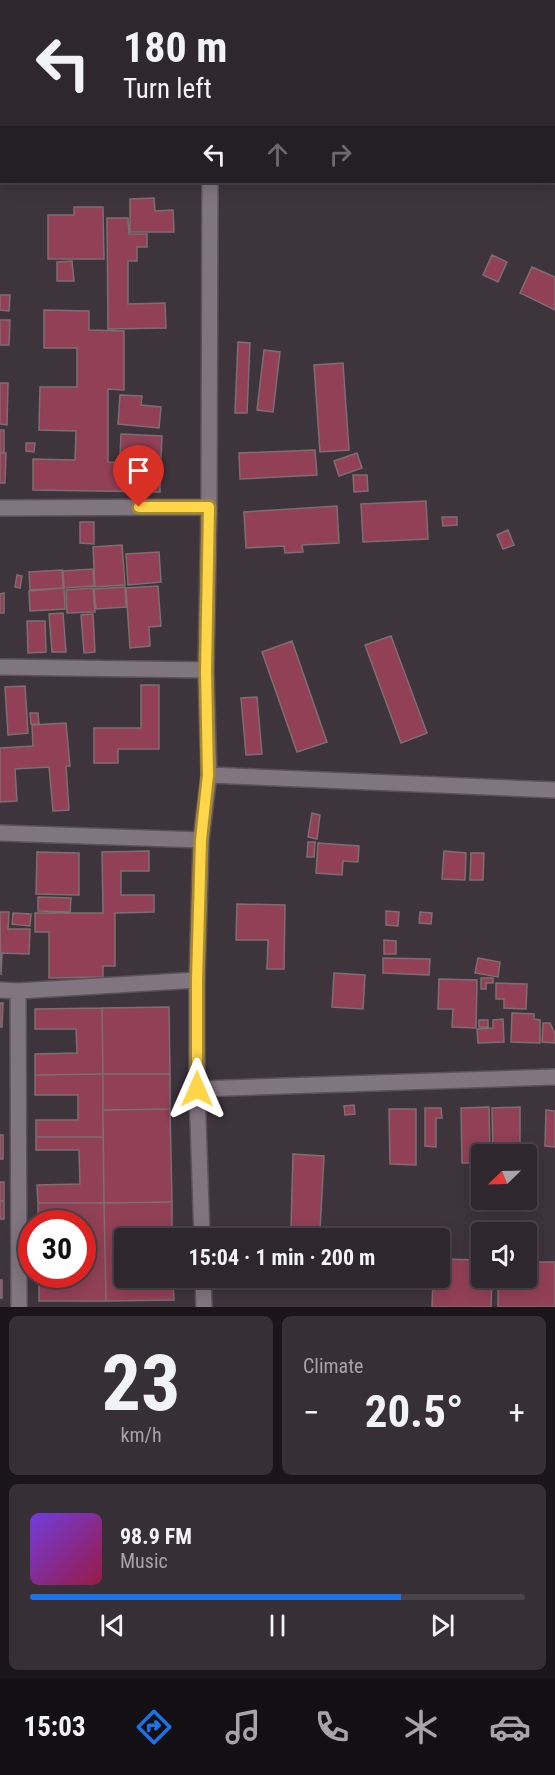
<!DOCTYPE html>
<meta charset="utf-8">
<style>
body{margin:0;font-family:"Roboto Condensed",sans-serif;background:#362f35;color:#f1f3f6;height:100vh;display:flex;flex-direction:column;font-size:22px;white-space:nowrap}
*{box-sizing:border-box;margin:0}
p{font-size:20px;color:#a7a5aa}
.icon{flex:none;width:33px;height:33px;fill:none;stroke:currentColor;stroke-width:2;stroke-linecap:round;stroke-linejoin:round}
.map{position:relative;height:1307px;overflow:hidden}
.side{display:flex;flex-direction:column;gap:9px;padding:9px;background:#191519;flex:1}
.side>*{flex:none}
.top-card{position:absolute;left:0px;top:0px;width:555px;height:183px;box-shadow:0 3px 15px #0003,0 0 0 2px #494449;background:#2e272d;color:#f1f3f6;overflow:hidden}
.needle{width:39px;rotate:247deg}
.controls{position:absolute;left:471px;top:1144px;display:grid;gap:12px}
.controls a{display:grid;place-items:center;width:66px;height:66px;border-radius:6px;background:#2e272d;box-shadow:0 3px 15px #0003,0 0 0 2px #494449;font-size:30px}
.speed{position:absolute;left:18px;top:1210px;display:flex;gap:12px;font-size:30px;font-weight:700;text-align:center}
.speed>*{display:grid;place-content:center;width:78px;height:78px;border-radius:50%;background:#2e272d;box-shadow:0 3px 15px #0003,0 0 0 2px #494449;line-height:1}
.speed .limit{border:9px solid #d22;background:#fff;color:#111}
.pin{position:absolute;display:grid;place-items:center;width:51px;height:51px;color:#fff;margin:-62px -26px;border-radius:50% 50% 50% 0;rotate:-45deg;box-shadow:0 0 6px #0007}
.pin .icon{rotate:45deg}
.me{position:absolute;width:66px;margin:-33px;rotate:0deg;stroke-linejoin:round;filter:drop-shadow(0 0 4px #0008)}
.turn{display:flex;align-items:center;gap:21px;height:126px;padding:0 24px;font-size:27px}
.turn .icon{width:78px;height:78px;stroke-width:2.5}
.turn b{display:block;font-size:42px;line-height:51px}
.lanes{display:flex;align-items:center;height:57px;padding:0 24px;background:#0003;justify-content:center;gap:30px;direction:ltr}
.lanes .off{opacity:.35}
.big{font-size:45px;font-weight:700;line-height:1.1}
.side .tile{flex:1;display:flex;flex-direction:column;justify-content:center;gap:9px;min-width:0;padding:0 21px;border-radius:9px;background:#362f35}
.side .dial{align-items:center;gap:0}
.dial b{font-size:78px;line-height:1}
.song{display:flex;align-items:center;gap:18px}
.cover{width:72px;height:72px;border-radius:9px;background:linear-gradient(135deg,hsl(260 70% 55%),hsl(340 70% 35%))}
.played{height:6px;border-radius:3px;background:linear-gradient(90deg,#1a73e8 75%,#494449 75%)}
.keys{display:flex;justify-content:space-around;direction:ltr}
.heat{display:flex;justify-content:space-between;align-items:center;font-size:33px;direction:ltr}
.side .tiles{flex:1;display:grid;gap:9px;grid-template-columns:1fr 1fr}
.tile:last-child{grid-column:span 2}
.trip{position:absolute;left:114px;top:1228px;width:336px;height:60px;border-radius:6px;background:#2e272d;box-shadow:0 3px 15px #0003,0 0 0 2px #494449;font-weight:700;line-height:60px;text-align:center}
.dock{display:flex;height:96px;justify-content:space-around;align-items:center;background:#121012;color:#a7a5aa}
.dock .icon{width:42px;height:42px}
.dock .current{color:#1a73e8}
.dock b{font-size:27px;color:#f1f3f6}
.map>svg:first-child{display:block}
.building{fill:#914056;stroke:#7e6e71;stroke-width:1.5}
.lines{fill:none;stroke-linecap:round;stroke-linejoin:round}
.minor-casing{stroke:#5b525a;stroke-width:18}
.minor{stroke:#81757f;stroke-width:15}
.route-casing{stroke:#a68a30;stroke-width:15}
.route{stroke:#ffd54a;stroke-width:10}
</style>
<div class="map">
<svg width="555" height="1307" viewBox="0 0 555 1307">
<rect width="100%" height="100%" fill="#3e343c"/>
<!-- building -->
<path class="building" d="M0,0L15,1L2,2V31Z
M503,0H527L502,2Z
M154,198L155,211L173,210L174,232H130V199Z
M74,207H103L104,259H48V215H74Z
M107,218H128L129,234H147V247H137V261H128V304L165,303L166,328L108,329Z
M492,255L507,262L498,282L483,275Z
M72,261L74,281H57V262Z
M532,267L555,277V310L520,293Z
M0,295H10L9,311L0,310Z
M44,310L89,311V330L124,331V390L108,389V462L160,463V492L33,490V459L75,460L76,431L39,430L40,387H77V348H44Z
M0,320H10L9,345H0Z
M238,342L250,343L247,413H235Z
M264,350L280,352L273,412L257,410Z
M343,363L349,450L320,452L314,365Z
M0,383H8L7,425L0,424Z
M120,395L142,396L141,405L161,407L159,428L118,424Z
M0,430H4V453H0Z
M121,434L162,436L161,458L120,456Z
M26,443H35L34,452L26,451Z
M315,450L317,475L240,479L239,453Z
M0,453H6L5,483H0Z
M357,453L362,468L339,476L334,461Z
M353,475H367L368,491L354,492Z
M426,501L428,539L363,542L361,504Z
M337,506L339,543L302,545L303,552L285,553L284,546L246,548L244,512Z
M442,517H457V525L443,526Z
M80,522H94V544L80,543Z
M508,530L514,545L503,549L497,535Z
M122,545L125,585L95,587L93,547Z
M159,552L161,582L128,585L126,554Z
M93,569L94,586L64,588L63,571Z
M62,570L63,588L30,590L29,572Z
M17,575L22,576L20,588L15,587Z
M158,586L161,626L149,627L150,646L130,648L126,588Z
M125,587L126,607L96,609L94,589Z
M64,588L65,609L30,611L29,591Z
M93,588L95,612L67,613L66,590Z
M4,593V613H0V594Z
M63,613L66,652H52L49,614Z
M93,614L95,652L84,653L81,615Z
M27,621H45L46,652L28,653Z
M391,636L427,733L401,743L365,645Z
M292,641L327,742L297,752L262,652Z
M141,685H159V749H118V763H94V728H141Z
M25,686L28,733L8,735L5,687Z
M257,697L262,754L246,755L241,698Z
M30,713H38L39,724H31Z
M66,723L70,766H66L69,810L53,811L49,767L15,769L17,801L0,802V748L33,746L32,725Z
M312,813L320,815L317,839L308,837Z
M308,842H315L314,857H307Z
M318,843L359,846L358,862L343,861L342,875L316,873Z
M149,851V871H121V895H154V912L115,913V966H103V977L49,978V932H35V913H103L102,852Z
M444,851L466,853L465,880L442,879Z
M37,852L79,853V895L36,894Z
M471,853H484L483,880H470Z
M38,897L71,898L70,912L38,911Z
M237,904L285,905L284,969H267L268,940H236Z
M386,911L399,912L398,926L386,925Z
M0,912H9L8,929H30L29,954L2,953L1,975Z
M420,912L432,913L431,924L419,923Z
M13,913L31,914L30,926L12,924Z
M384,940L396,941V954H384Z
M383,958L430,959L429,975L383,973Z
M478,958L500,962L498,977L475,973Z
M334,973L365,975L363,1009L332,1007Z
M481,978H493V983H486V989H481Z
M439,979L477,980L476,1028L452,1027L453,1009H438Z
M496,983L527,984L526,1009L504,1008V999H496Z
M0,1003H3L2,1027H0Z
M169,1007L170,1074H103L102,1008Z
M102,1008L103,1074L35,1075V1054L77,1053L76,1029H35V1009Z
M512,1013L534,1014V1019L540,1020V1043L511,1042Z
M503,1019L504,1042L478,1043L477,1029L493,1028V1020Z
M479,1020H488V1027H479Z
M543,1023H550L555,1034V1043L542,1042Z
M103,1074V1137H36V1120H78V1095H35V1075Z
M103,1074H170V1109L103,1110Z
M354,1105L355,1114L345,1115L344,1106Z
M489,1107L490,1155H482V1163H462L461,1108Z
M520,1107V1155H493L492,1108Z
M425,1108H441L442,1118H436V1147L425,1146Z
M170,1109L172,1202L104,1203L103,1110Z
M389,1109H416V1165L390,1164Z
M546,1110L555,1111V1147L545,1146Z
M0,1135H3V1159H0Z
M36,1137H103L104,1203H38L37,1185L80,1184L79,1150H36Z
M293,1154L324,1156L320,1230L291,1228Z
M0,1182H4V1201H0Z
M0,1201H4V1219H0Z
M172,1202V1239H124V1278L125,1285H173L174,1300L106,1301L104,1203Z
M38,1203H104L106,1301H39V1281L79,1280V1275H82V1224H38Z
M440,1259L482,1260V1278H492L491,1307H432L433,1278H440Z
M526,1262H555V1307H498V1278H526Z
M0,1280H2V1298H0Z"/>
<g class="lines">
<!-- minor casing -->
<g class="minor-casing">
<path id="minor" d="M0,508L209,507
M0,667L206,670
M209,775L555,790
M0,833L201,840
M0,990L18,991L197,980
M18,991L19,1307
M197,1089L555,1077
M202,1239L197,1089V980L201,840L209,775L206,670L209,507L210,182
M203,1278L204,1307"/>
</g>
<!-- minor -->
<use href="#minor" class="minor"/>
</g>
<g class="lines">
<!-- route casing -->
<g class="route-casing">
<path id="route" d="M139,507H209L206,670L208,775L201,840L197,980V1089"/>
</g>
<!-- route -->
<use href="#route" class="route"/>
</g>
</svg>
<div class="controls">
<a><svg class="needle" viewBox="-14 -14 28 28"><path d="M0-13l5 13h-10z" fill="#e53935"/><path d="M0 13l5-13h-10z" fill="#a7a5aa"/></svg></a>
<a><svg class="icon" aria-label="sound" viewBox="0 0 24 24"><path d="M4 9h4l5-4v14l-5-4H4zM17 9q2 3 0 6"/></svg></a>
</div>
<div class="speed"><div class="limit">30</div></div>
<div class="pin" style="left:139px;top:507px;background:#d93025"><svg class="icon" aria-label="arrive" viewBox="0 0 24 24"><path d="M6 21V4h12l-3 4 3 4H6"/></svg></div>
<svg class="me" style="left:197px;top:1089px" viewBox="-20 -20 40 40"><path d="M0-17L14 15 0 8-14 15z" fill="#ffd54a" stroke="#fff" stroke-width="4"/></svg>
<div class="trip">15:04 · 1 min · 200 m</div>
<div class="top-card">
<div class="turn"><svg class="icon" aria-label="left" viewBox="0 0 24 24"><path d="M17 20v-9H6M10 6l-5 5 5 5"/></svg><div><b>180 m</b>Turn left</div></div>
<div class="lanes"><svg class="icon" aria-label="left" viewBox="0 0 24 24"><path d="M17 20v-9H6M10 6l-5 5 5 5"/></svg><svg class="icon off" aria-label="ahead" viewBox="0 0 24 24"><path d="M12 20V5M6 11l6-6 6 6"/></svg><svg class="icon off" aria-label="right" viewBox="0 0 24 24"><path d="M7 20v-9h11M14 6l5 5-5 5"/></svg></div>
</div>
</div>
<section class="side">
<div class="tiles">
<div class="tile dial"><b>23</b><p>km/h</p></div>
<div class="tile"><p>Climate</p>
<div class="heat"><a>−</a><b class="big">20.5°</b><a>+</a></div>
</div>
<div class="tile">
<div class="song"><i class="cover"></i><div><b>98.9 FM</b><p>Music</p></div></div>
<div class="played"></div>
<div class="keys"><svg class="icon" aria-label="previous" viewBox="0 0 24 24"><path d="M18 5L8 12l10 7zM5 5v14"/></svg><svg class="icon" aria-label="pause" viewBox="0 0 24 24"><path d="M8 5v14M16 5v14"/></svg><svg class="icon" aria-label="next" viewBox="0 0 24 24"><path d="M6 5l10 7-10 7zM19 5v14"/></svg></div>
</div>
</div>
</section>
<nav class="dock">
<b>15:03</b>
<svg class="icon current" aria-label="directions" viewBox="0 0 24 24"><path d="M12 3l9 9-9 9-9-9zM9 14v-3h6M13 9l2 2-2 2"/></svg>
<svg class="icon" aria-label="music" viewBox="0 0 24 24"><path d="M9 18V5l10-2v13"/><circle cx="6" cy="18" r="3"/><circle cx="16" cy="16" r="3"/></svg>
<svg class="icon" aria-label="phone" viewBox="0 0 24 24"><path d="M5 4h4l2 5-3 2q2 4 5 5l2-3 5 2v4C11 20 4 13 5 4z"/></svg>
<svg class="icon" aria-label="climate" viewBox="0 0 24 24"><path d="M12 3v18M4 7l16 10M4 17L20 7"/></svg>
<svg class="icon" aria-label="car" viewBox="0 0 24 24"><path d="M5 17H2v-5l4-1 3-4h7l3 4 3 1v5h-3M9 17h6M6 11h13"/><circle cx="7" cy="17" r="2"/><circle cx="17" cy="17" r="2"/></svg>
</nav>
